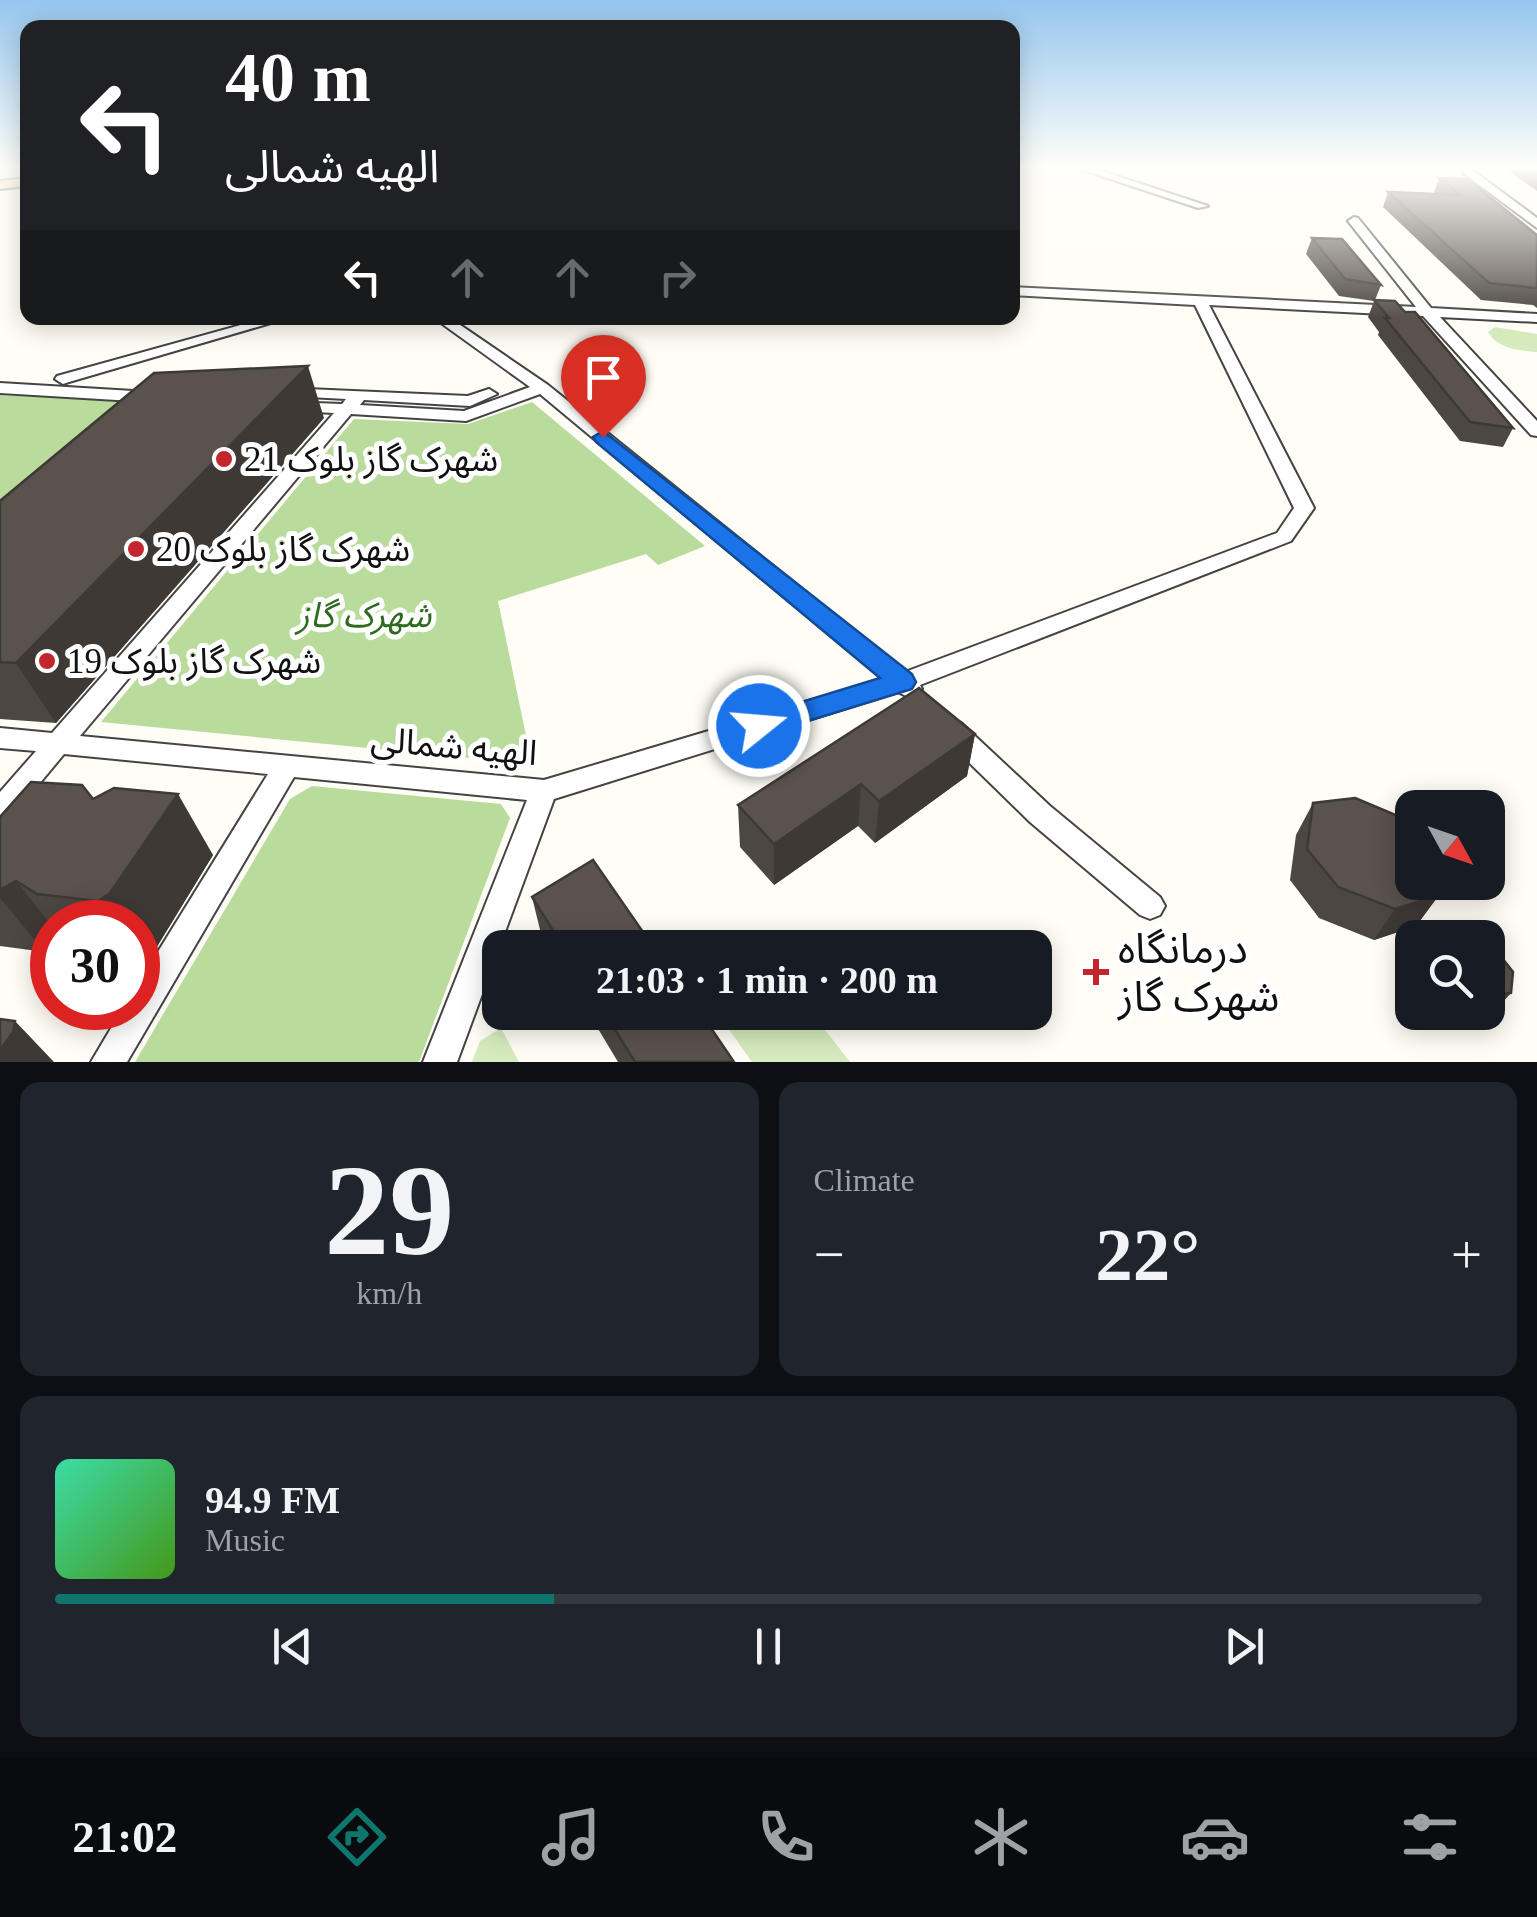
<!DOCTYPE html>
<meta charset="utf-8">
<style>
body{margin:0;font-family:"Times New Roman","Noto Sans Arabic",serif;background:#20242c;color:#f1f3f6;height:100vh;display:flex;flex-direction:column;font-size:38px;white-space:nowrap}
*{box-sizing:border-box;margin:0}
p{font-size:32px;color:#9ea1a6}
.icon{flex:none;width:55px;height:55px;fill:none;stroke:currentColor;stroke-width:2;stroke-linecap:round;stroke-linejoin:round}
.map{position:relative;height:1062px;overflow:hidden}
.side{display:flex;flex-direction:column;gap:20px;padding:20px;background:#0d0f14;flex:1}
.side>*{flex:none}
.top-card{position:absolute;left:20px;top:20px;width:1000px;height:305px;border-radius:20px;box-shadow:0 5px 25px #0003;background:#202124;color:#fff;overflow:hidden}
.needle{width:65px;rotate:130deg}
.controls{position:absolute;left:1395px;top:790px;display:grid;gap:20px}
.controls a{display:grid;place-items:center;width:110px;height:110px;border-radius:20px;background:#171b24;box-shadow:0 5px 25px #0003;font-size:50px}
.speed{position:absolute;left:30px;top:900px;display:flex;gap:20px;font-size:50px;font-weight:700;text-align:center}
.speed>*{display:grid;place-content:center;width:130px;height:130px;border-radius:50%;background:#171b24;box-shadow:0 5px 25px #0003;line-height:1}
.speed .limit{border:15px solid #d22;background:#fff;color:#111}
.pin{position:absolute;display:grid;place-items:center;width:85px;height:85px;color:#fff;margin:-102px -42px;border-radius:50% 50% 50% 0;rotate:-45deg;box-shadow:0 0 10px #0007}
.pin .icon{rotate:45deg}
.me{position:absolute;width:110px;margin:-55px;rotate:73deg;stroke-linejoin:round;filter:drop-shadow(0 0 8px #0008)}
.turn{display:flex;align-items:center;gap:35px;height:210px;padding:0 40px;font-size:45px}
.turn .icon{width:130px;height:130px;stroke-width:2.5}
.turn b{display:block;font-size:70px;line-height:85px}
.lanes{display:flex;align-items:center;height:95px;padding:0 40px;background:#0003;justify-content:center;gap:50px;direction:ltr}
.lanes .off{opacity:.35}
.big{font-size:75px;font-weight:700;line-height:1.1}
.side .tile{flex:1;display:flex;flex-direction:column;justify-content:center;gap:15px;min-width:0;padding:0 35px;border-radius:20px;background:#20242c}
.side .dial{align-items:center;gap:0}
.dial b{font-size:130px;line-height:1}
.song{display:flex;align-items:center;gap:30px}
.cover{width:120px;height:120px;border-radius:15px;background:linear-gradient(135deg,hsl(160 70% 55%),hsl(100 70% 35%))}
.played{height:10px;border-radius:5px;background:linear-gradient(90deg,#0f766e 35%,#363941 35%)}
.keys{display:flex;justify-content:space-around;direction:ltr}
.heat{display:flex;justify-content:space-between;align-items:center;font-size:55px;direction:ltr}
.side .tiles{flex:1;display:grid;gap:20px;grid-template-columns:1fr 1fr}
.tile:last-child{grid-column:span 2}
.trip{position:absolute;left:482px;top:930px;width:570px;height:100px;border-radius:20px;background:#171b24;box-shadow:0 5px 25px #0003;font-weight:700;line-height:100px;text-align:center}
.tab-bar{display:flex;height:160px;justify-content:space-around;align-items:center;background:#090b0e;color:#9ea1a6}
.tab-bar .icon{width:70px;height:70px}
.tab-bar .selected{color:#0f766e}
.tab-bar b{font-size:45px;color:#f1f3f6}
.map>svg:first-child{display:block}
.green{fill:#d5ebbd}
.forest{fill:#b9dc9c}
.lines{fill:none;stroke-linecap:round;stroke-linejoin:round}
.minor-casing{stroke:#444;stroke-width:4}
.major-casing{stroke:#222;stroke-width:4}
.minor{fill:#fff;fill-rule:evenodd}
.major{fill:#f9d66b;fill-rule:evenodd}
.wall{fill:#4d4742}
.shaded-wall{fill:#3f3936}
.building{fill:#5a524d;stroke:#3f3936;stroke-width:2.5}
.route{fill:#1a73e8;stroke:#114b97;stroke-width:2.5}
.poi-dot{fill:#c4262e;stroke:#fff;stroke-width:4}
.labels{text-anchor:middle;stroke-width:10;stroke-linejoin:round;paint-order:stroke}
.poi-label{font-size:35px;fill:#111;stroke:#fff;text-anchor:start}
.park-label{font-size:35px;font-style:italic;fill:#2f6b1f;stroke:#fff}
.street-label{font-size:35px;fill:#111;stroke:#fff}
.near-poi-label{font-size:42px;fill:#111;stroke:#fff;text-anchor:start}
</style>
<div class="map">
<svg width="1537" height="1062" viewBox="0 0 1537 1062">
<rect width="100%" height="100%" fill="#fffdf5"/>
<!-- green -->
<path class="green" d="M1495,327L1537,334V352C1519,351 1497,348 1488,332Z
M812,1013L850,1062H752L718,1014Z
M501,1028L519,1062H472L480,1041Z"/>
<!-- forest -->
<path class="forest" d="M0,395L161,403L0,560Z
M532,402L705,546L658,565L646,554L498,601L532,764L101,722L354,419L468,424Z
M312,786L501,804L510,818L419,1062H135L290,799Z"/>
<g class="lines">
<!-- minor casing -->
<g class="minor-casing">
<path id="minor" d="M1080,169H1096L1208,206L1198,208Z
M1463,169H1471L1537,218V228L1463,173Z
M1354,217L1358,218L1431,308L1537,314V322L1440,317L1537,421V436L1531,435L1423,316L1209,305L1314,508L1291,541L920,685L922,689L918,695L910,698L898,692L554,799L457,1062H423L527,800L294,777L127,1062H91L123,1008H138V984L268,774L64,754L10,819L0,822V792L36,751L0,748V728L52,733L334,413L294,411L288,410V402L342,404L346,399L290,396L284,394V388L468,396L489,389L497,394L470,406L364,400L360,405L464,411L530,387L434,318H450L548,385L905,672L1277,533L1294,508L1195,305L1012,295V287L1416,307L1348,221ZM540,394L883,679L544,780L80,736L351,414L466,421Z
M266,318H288L69,382L63,384L55,379L57,376Z
M0,383L150,392L158,397L150,402L0,393Z
M952,720L961,723L1050,806L1160,897L1165,906L1160,915L1150,919L1140,915L1030,822L943,737L939,730L943,723Z"/>
</g>
<!-- major casing -->
<g class="major-casing">
<path id="major" d="M28,178V186L0,189V181Z"/>
</g>
<!-- minor -->
<use href="#minor" class="minor"/>
<!-- major -->
<use href="#major" class="major"/>
</g>
<!-- wall -->
<path class="wall" d="M1506,169H1537V191Z
M1439,178L1537,235V308L1533,305L1481,300L1383,207L1388,192L1436,194L1434,192Z
M1312,238L1381,285L1375,300L1513,428L1503,447L1460,441L1378,335L1379,332L1368,317L1374,301L1339,296L1306,254Z
M324,418L56,723L0,719V501Z
M975,734L967,776L875,843L858,826L774,885L740,847L738,805Z
M93,799L213,855L153,953L142,961H138V922H52V948L45,952L0,946V817Z
M1313,803L1439,895L1416,926L1374,940L1319,918L1290,880L1296,835Z
M532,897L654,948H548L542,938Z
M1488,948L1511,993L1493,1013L1478,1016L1471,1012H1488Z
M588,1012H700L734,1062H618Z"/>
<!-- shaded-wall -->
<path class="shaded-wall" d="M308,366L324,418L56,723L16,663Z
M975,734L967,776L875,843L879,801Z
M861,784L858,826L774,885V844Z
M178,794L213,855L153,953L142,961L138,955V922H114L98,901Z
M16,881L52,926V948L45,952L0,898V890Z
M1439,895L1416,926L1374,940L1395,909Z
M15,1021L54,1062H0V1050Z"/>
<!-- building -->
<path class="building" d="M1439,178L1467,179L1537,235V288L1489,283L1388,192L1461,195Z
M1312,238L1342,239L1381,285L1345,279Z
M1374,300L1395,301L1405,312H1415L1513,428L1470,422L1385,318H1389Z
M308,366L16,663L0,662V501L154,373Z
M919,688L975,734L879,801L861,784L774,844L738,805Z
M31,782L82,785L93,799L114,788L178,794L110,893L98,901L37,894L16,881L0,890V817Z
M1355,798L1398,816L1412,831V882H1437L1439,895L1395,909L1338,887L1307,849L1313,803Z
M593,860L654,948H564L532,897Z
M1488,948L1498,953L1513,972L1511,993L1496,995L1488,991Z
M604,1012H700L734,1062H635Z
M0,1019L15,1021L13,1032L0,1050Z"/>
<!-- sky -->
<linearGradient id="sky" x2="0" y2="1"><stop stop-color="#95c6ee"/><stop offset="0.53" stop-color="#fffefa"/><stop offset="1" stop-color="#fffefa" stop-opacity="0"/></linearGradient>
<rect width="1537" height="318" fill="url(#sky)"/>
<!-- route -->
<path class="route" d="M603,431L912,674L916,682L912,689L759,736L749,733L745,726L749,718L880,678L596,442L593,437Z"/>
<!-- markers -->
<g class="poi-dot">
<circle cx="224" cy="459" r="10"/>
<circle cx="136" cy="549" r="10"/>
<circle cx="47" cy="661" r="10"/>
<path d="M1091 957h10v10h10v10h-10v10h-10v-10h-10v-10h10z"/>
</g>
<g class="labels">
<!-- poi labels -->
<g class="poi-label">
<text x="244" y="471">شهرک گاز بلوک 21</text>
<text x="156" y="561">شهرک گاز بلوک 20</text>
<text x="67" y="673">شهرک گاز بلوک 19</text>
</g>
<!-- park labels -->
<g class="park-label">
<text x="364" y="627">شهرک گاز</text>
</g>
<!-- street labels -->
<g class="street-label">
<text transform="translate(454 746) rotate(5)" y="12">الهیه شمالی</text>
</g>
<!-- near-poi labels -->
<g class="near-poi-label">
<text x="1118" y="963">درمانگاه<tspan x="1118" dy="48">شهرک گاز</tspan></text>
</g>
</g>
</svg>
<div class="controls">
<a><svg class="needle" viewBox="-14 -14 28 28"><path d="M0-13l5 13h-10z" fill="#e53935"/><path d="M0 13l5-13h-10z" fill="#9ea1a6"/></svg></a>
<a><svg class="icon" aria-label="search" viewBox="0 0 24 24"><circle cx="10" cy="10" r="6"/><path d="M15 15l6 6"/></svg></a>
</div>
<div class="speed"><div class="limit">30</div></div>
<div class="pin" style="left:603px;top:437px;background:#d93025"><svg class="icon" aria-label="arrive" viewBox="0 0 24 24"><path d="M6 21V4h12l-3 4 3 4H6"/></svg></div>
<svg class="me" style="left:759px;top:726px" viewBox="-20 -20 40 40"><circle r="17" fill="#1a73e8" stroke="#fff" stroke-width="3"/><path d="M0-11L8 9 0 5-8 9z" fill="#fff"/></svg>
<div class="trip">21:03 · 1 min · 200 m</div>
<div class="top-card">
<div class="turn"><svg class="icon" aria-label="left" viewBox="0 0 24 24"><path d="M17 20v-9H6M10 6l-5 5 5 5"/></svg><div><b>40 m</b>الهیه شمالی</div></div>
<div class="lanes"><svg class="icon" aria-label="left" viewBox="0 0 24 24"><path d="M17 20v-9H6M10 6l-5 5 5 5"/></svg><svg class="icon off" aria-label="ahead" viewBox="0 0 24 24"><path d="M12 20V5M6 11l6-6 6 6"/></svg><svg class="icon off" aria-label="ahead" viewBox="0 0 24 24"><path d="M12 20V5M6 11l6-6 6 6"/></svg><svg class="icon off" aria-label="right" viewBox="0 0 24 24"><path d="M7 20v-9h11M14 6l5 5-5 5"/></svg></div>
</div>
</div>
<section class="side">
<div class="tiles">
<div class="tile dial"><b>29</b><p>km/h</p></div>
<div class="tile"><p>Climate</p>
<div class="heat"><a>−</a><b class="big">22°</b><a>+</a></div>
</div>
<div class="tile">
<div class="song"><i class="cover"></i><div><b>94.9 FM</b><p>Music</p></div></div>
<div class="played"></div>
<div class="keys"><svg class="icon" aria-label="previous" viewBox="0 0 24 24"><path d="M18 5L8 12l10 7zM5 5v14"/></svg><svg class="icon" aria-label="pause" viewBox="0 0 24 24"><path d="M8 5v14M16 5v14"/></svg><svg class="icon" aria-label="next" viewBox="0 0 24 24"><path d="M6 5l10 7-10 7zM19 5v14"/></svg></div>
</div>
</div>
</section>
<nav class="tab-bar">
<b>21:02</b>
<svg class="icon selected" aria-label="directions" viewBox="0 0 24 24"><path d="M12 3l9 9-9 9-9-9zM9 14v-3h6M13 9l2 2-2 2"/></svg>
<svg class="icon" aria-label="music" viewBox="0 0 24 24"><path d="M9 18V5l10-2v13"/><circle cx="6" cy="18" r="3"/><circle cx="16" cy="16" r="3"/></svg>
<svg class="icon" aria-label="phone" viewBox="0 0 24 24"><path d="M5 4h4l2 5-3 2q2 4 5 5l2-3 5 2v4C11 20 4 13 5 4z"/></svg>
<svg class="icon" aria-label="climate" viewBox="0 0 24 24"><path d="M12 3v18M4 7l16 10M4 17L20 7"/></svg>
<svg class="icon" aria-label="car" viewBox="0 0 24 24"><path d="M5 17H2v-5l4-1 3-4h7l3 4 3 1v5h-3M9 17h6M6 11h13"/><circle cx="7" cy="17" r="2"/><circle cx="17" cy="17" r="2"/></svg>
<svg class="icon" aria-label="filters" viewBox="0 0 24 24"><path d="M4 7h16M4 17h16"/><circle cx="9" cy="7" r="2"/><circle cx="15" cy="17" r="2"/></svg>
</nav>
